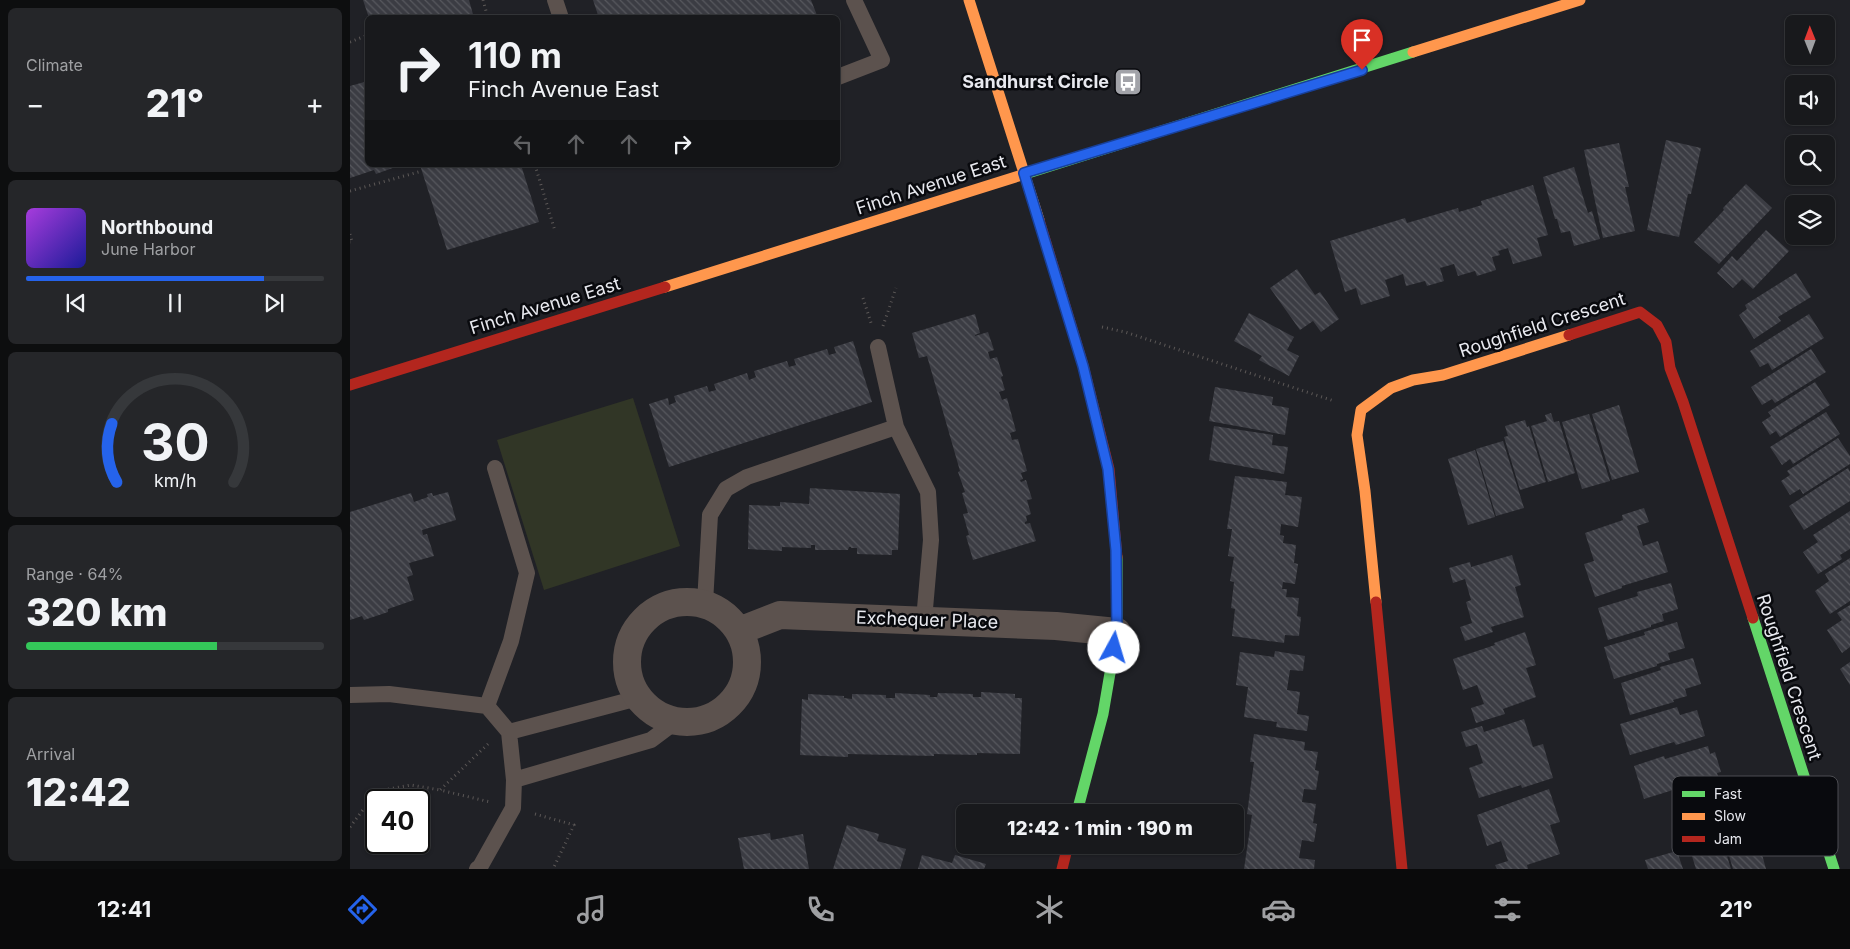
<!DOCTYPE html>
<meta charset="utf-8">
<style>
body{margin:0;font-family:Inter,sans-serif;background:#252629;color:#f1f3f6;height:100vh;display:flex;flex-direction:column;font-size:19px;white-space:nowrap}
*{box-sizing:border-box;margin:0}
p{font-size:16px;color:#9fa0a3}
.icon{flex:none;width:28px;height:28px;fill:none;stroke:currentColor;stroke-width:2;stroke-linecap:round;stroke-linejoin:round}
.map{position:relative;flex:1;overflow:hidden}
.side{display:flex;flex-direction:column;gap:8px;padding:8px;background:#0d0e0f;width:350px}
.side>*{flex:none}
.banner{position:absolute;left:15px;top:15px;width:475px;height:152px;border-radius:8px;box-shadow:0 1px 4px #0004,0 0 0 1px #36383b;background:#18191c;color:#f1f3f6;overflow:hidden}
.needle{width:32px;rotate:359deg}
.buttons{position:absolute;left:1435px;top:15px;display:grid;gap:10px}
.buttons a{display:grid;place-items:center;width:50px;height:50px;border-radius:8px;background:#18191c;box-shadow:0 1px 4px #0004,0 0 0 1px #36383b;font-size:25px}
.speed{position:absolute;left:15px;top:789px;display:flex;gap:10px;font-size:25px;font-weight:700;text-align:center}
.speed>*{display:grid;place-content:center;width:65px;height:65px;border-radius:50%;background:#18191c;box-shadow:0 1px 4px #0004,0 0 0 1px #36383b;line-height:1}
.speed .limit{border:2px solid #111;border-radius:8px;background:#fff;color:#111}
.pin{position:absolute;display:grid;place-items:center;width:42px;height:42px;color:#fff;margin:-51px -21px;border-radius:50% 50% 50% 0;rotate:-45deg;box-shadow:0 0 5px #0007}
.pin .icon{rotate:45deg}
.me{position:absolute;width:55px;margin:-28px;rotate:6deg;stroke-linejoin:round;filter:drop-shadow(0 0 4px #0008)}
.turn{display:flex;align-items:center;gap:18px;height:105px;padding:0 20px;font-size:22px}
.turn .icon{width:65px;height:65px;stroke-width:2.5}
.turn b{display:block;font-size:35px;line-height:42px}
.lanes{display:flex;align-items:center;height:48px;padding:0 20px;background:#0003;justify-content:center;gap:25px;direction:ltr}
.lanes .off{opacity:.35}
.big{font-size:38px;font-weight:800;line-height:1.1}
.side .widget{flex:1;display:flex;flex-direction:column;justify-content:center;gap:8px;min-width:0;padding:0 18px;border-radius:8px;background:#252629}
.side .dial{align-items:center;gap:0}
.dial svg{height:130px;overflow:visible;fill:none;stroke:#36383b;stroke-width:7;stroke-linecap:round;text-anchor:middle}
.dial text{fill:#f1f3f6;stroke:none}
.song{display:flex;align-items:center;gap:15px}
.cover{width:60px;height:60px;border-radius:8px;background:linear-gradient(135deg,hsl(280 70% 55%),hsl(240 70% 35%))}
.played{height:5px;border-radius:2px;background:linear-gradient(90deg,#2563eb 80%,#36383b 80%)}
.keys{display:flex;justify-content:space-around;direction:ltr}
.heat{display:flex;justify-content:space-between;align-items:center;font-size:28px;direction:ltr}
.charge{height:8px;border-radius:4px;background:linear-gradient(90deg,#34c759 64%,#36383b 0)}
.trip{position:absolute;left:606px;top:804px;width:288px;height:50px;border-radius:8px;background:#18191c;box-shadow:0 1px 4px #0004,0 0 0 1px #36383b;font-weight:800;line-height:50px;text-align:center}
.dock{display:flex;height:80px;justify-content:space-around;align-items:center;background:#0a0a0b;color:#9fa0a3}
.dock .icon{width:35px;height:35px}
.dock .active{color:#2563eb}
.dock b{font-size:22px;color:#f1f3f6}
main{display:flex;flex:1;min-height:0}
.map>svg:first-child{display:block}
.park{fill:#313626}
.building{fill:url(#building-back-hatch)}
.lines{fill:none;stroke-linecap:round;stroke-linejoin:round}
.path{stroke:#5c5857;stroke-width:3;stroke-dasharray:1 4;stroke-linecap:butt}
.lane{stroke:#5c524e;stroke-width:16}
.street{stroke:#5c524e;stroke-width:28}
.fast{stroke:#63d668;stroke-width:11}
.slow{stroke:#ff974d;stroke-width:11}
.jam{stroke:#b3261e;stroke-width:11}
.route-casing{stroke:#184099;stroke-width:12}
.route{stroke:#2563eb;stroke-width:9}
.labels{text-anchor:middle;stroke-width:5;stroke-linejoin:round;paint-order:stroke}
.poi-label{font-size:18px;font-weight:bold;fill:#e8e9ef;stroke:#090a0e;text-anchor:end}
.street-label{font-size:18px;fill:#e8e9ef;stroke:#090a0e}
.key{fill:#090a0e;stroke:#4c4d52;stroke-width:1}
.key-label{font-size:14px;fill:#e8e9ef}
</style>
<main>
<section class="side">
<div class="widget"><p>Climate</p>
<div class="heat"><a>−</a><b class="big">21°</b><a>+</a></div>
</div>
<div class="widget">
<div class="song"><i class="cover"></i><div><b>Northbound</b><p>June Harbor</p></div></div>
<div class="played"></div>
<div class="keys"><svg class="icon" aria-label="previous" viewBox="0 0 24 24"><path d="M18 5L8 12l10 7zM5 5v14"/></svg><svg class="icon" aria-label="pause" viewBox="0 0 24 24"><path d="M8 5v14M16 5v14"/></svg><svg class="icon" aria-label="next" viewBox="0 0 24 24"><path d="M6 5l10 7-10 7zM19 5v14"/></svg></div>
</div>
<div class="widget dial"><svg viewBox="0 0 100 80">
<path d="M14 69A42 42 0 1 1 86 69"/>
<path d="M14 69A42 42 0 0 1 11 33" stroke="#2563eb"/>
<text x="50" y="56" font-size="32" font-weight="700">30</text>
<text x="50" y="72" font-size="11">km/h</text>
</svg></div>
<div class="widget"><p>Range · 64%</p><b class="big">320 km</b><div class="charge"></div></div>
<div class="widget"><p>Arrival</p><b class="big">12:42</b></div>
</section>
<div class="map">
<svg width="1500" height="869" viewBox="0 0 1500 869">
<defs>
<pattern id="building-back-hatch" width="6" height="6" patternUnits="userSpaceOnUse" patternTransform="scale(1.25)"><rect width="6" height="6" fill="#3b3c43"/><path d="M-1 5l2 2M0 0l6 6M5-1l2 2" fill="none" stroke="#57585e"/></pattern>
</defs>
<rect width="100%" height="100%" fill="#202126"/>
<!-- park -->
<path class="park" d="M283,398L330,546L194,590L147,440Z"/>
<!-- building -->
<path class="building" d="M13,0H119L124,18H19Z
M243,0H461L468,18H249Z
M18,81V165H51L26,174L24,170L0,178V86Z
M1316,140L1351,148L1341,194H1338L1329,237L1297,230Z
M1269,143L1279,187H1275L1285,231L1253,238L1234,150Z
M70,165H171L189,222L97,250Z
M1224,167L1238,213L1242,211L1250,239L1224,246L1220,231L1211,233L1207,219H1205L1193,177Z
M1396,184L1422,208L1369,264L1344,242L1374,210L1373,208Z
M1183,185L1198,235L1187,238L1192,256L1163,264L1158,248L1148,251L1150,255L1142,257L1146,270L1127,276L1125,271L1108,276L1104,264L1090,268L1094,281L1077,286L1075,281L1056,286L1053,274L1035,280L1040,296L1011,305L1006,288L995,292L980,241L1055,218L1057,223L1108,208L1109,212L1132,205L1131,201Z
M1416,230L1439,251L1403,289L1392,279L1383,288L1367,273L1382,256L1387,261Z
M947,269L965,295L970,292L989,319L971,332L963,321L950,330L920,288Z
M1446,273L1461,297L1428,317L1431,321L1404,339L1389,315L1397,309L1395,305Z
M899,313L944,337L937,350L949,356L939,376L909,360L912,356L884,341Z
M625,314L630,333L625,335V336L638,332L644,350L638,352L640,359L647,357L653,376L651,377L655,390L649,392L652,400L657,398L666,431L660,433L662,440L668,439L677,471L671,473L673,479L670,480L671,482L676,480L682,499L677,500L681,514L676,516L677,521L675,522V524L680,523L686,541L623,560L616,536L619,535L613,514L618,513L612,493L615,492L608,472L610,471L577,356L569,358L562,333Z
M1459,314L1474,338L1422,370L1418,363L1410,367L1400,351Z
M503,341L522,402L319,467L299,404L318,398L319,405L326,402L324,396L357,386L359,392L366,390L364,384L397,373L399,380L406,377L404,371L437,361L439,367L446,365L444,359L477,349L479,355L486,353L484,347Z
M1461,349L1476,372L1425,403L1422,399L1412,405L1401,387Z
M1465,382L1480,405L1430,437L1426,431L1420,435L1412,422L1421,416L1418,412Z
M865,387L923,397L922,405L939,408L935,435L859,421Z
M1269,405L1289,472L1262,480L1242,414Z
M1476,412L1490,434L1443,464L1440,459L1432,465L1420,447Z
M1201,413L1204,422L1209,421L1225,473L1198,482L1181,426L1197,421L1195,415Z
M1239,414L1260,481L1232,489L1212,422Z
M1175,420L1177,427L1179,426L1196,482L1170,490L1154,437L1158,436L1155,426Z
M864,426L923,435L922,445L938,447L934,474L859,460Z
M1488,438L1500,456V464L1453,494L1450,489L1440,495L1431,481L1440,475L1437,471Z
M1153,441L1174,508L1146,516L1126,449Z
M1125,450L1145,517L1118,525L1098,459Z
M1498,468L1500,472V501L1454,530L1439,506Z
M885,476L937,482L935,495L952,497L948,527L931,524L930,535L934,536L933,543L946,545L944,563L948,564L945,584L933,582L932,589H937L936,597L949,598L947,616L951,617L949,636L935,635L934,643L882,636L885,609L881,608L884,582L880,581L884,557L878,556L882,529H877Z
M460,488L550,494L548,550H542V555L507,554V548H501V547H499L498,550H465V545H461V548L432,547V551L398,549L399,505L430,506V502L459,504Z
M98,492L106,520L72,530L73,535L77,534L84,556L59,563L63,575L57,577L64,600L38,609V612L14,620L12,616L0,620V512L61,493L64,502L78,497L77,494L82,493L83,496Z
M1294,508L1299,522L1287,526L1293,546L1308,541L1318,572L1272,586V588L1245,597L1234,564L1244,561L1235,533L1273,520L1272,515Z
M1500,511V549L1490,555L1492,559L1468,574L1453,552L1468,542L1463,535Z
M1162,555L1171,585L1165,587L1174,617L1141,627L1143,632L1115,641L1110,627L1122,623L1116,602L1121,600L1115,579L1103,583L1099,568L1120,562L1121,567Z
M1500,558V601L1480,614L1465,591L1479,581L1475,574Z
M1321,583L1328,609L1312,614L1314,621L1301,625V627L1258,640L1248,608L1288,596L1287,592Z
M1500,605V647L1492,653L1477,630L1492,620L1487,613Z
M1327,622L1335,648L1318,653L1320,660L1307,664V666L1264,679L1254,647L1295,635L1294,632Z
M1175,632L1186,665L1176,668L1186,697L1153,709L1155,714L1126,723L1121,708L1134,704L1127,685L1113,690L1103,659L1145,645L1144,643Z
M925,651L955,656L953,671L940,670L937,690L950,692L947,714L959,716L957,731L926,727L927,722L894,717L898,687L886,685L890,652L924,657Z
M1343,658L1351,684L1335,689L1337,696L1323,700L1324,702L1280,715L1271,683L1311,670L1310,667Z
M1500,662V685L1490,669Z
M631,692L665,694V698H672L670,754L627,753V755L584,754V756L498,754V757L450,755L452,699L458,700V694L494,696V698L502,699V694L536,695V698H545V693L580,695V697H587L588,693L623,694V697H631Z
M1327,707L1330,715L1347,710L1355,736L1326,745L1324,742L1280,755L1270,724Z
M1174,719L1183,747L1193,744L1203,778L1172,788L1171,785L1129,798L1119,768L1133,763L1127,744L1116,747L1111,732L1132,726L1134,732Z
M904,734L955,742L954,750L968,752L965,770L969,771L966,790L954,789L952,802L966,804L963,823L967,824L964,842L952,840L949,858L965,860L964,869H894L902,815L897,814L904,762H900Z
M1358,746L1360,754L1365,752L1371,772L1367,773L1368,776L1294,799L1284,766L1314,756L1315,759Z
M1199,789L1210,822L1200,825L1210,854L1177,865L1178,869H1147L1145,865L1158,861L1151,841L1137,846L1127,815Z
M1398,810L1413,858L1416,869H1383L1368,819Z
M497,825L529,834L527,841L556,849L550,869H483Z
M1368,827L1381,869H1346L1336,837Z
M420,833L421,840L453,834L459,869H394L388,838Z
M1327,851L1333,869H1298L1295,860Z
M572,855L602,863L605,855L636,864L634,869H568Z"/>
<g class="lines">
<!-- path -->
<path class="path" d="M133,0L138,18
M0,42L18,35
M185,165L205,231
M0,191L72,171
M0,234L2,242H0
M513,298L522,326
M533,326L546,288
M752,327L775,332L984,401
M138,744L90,790L140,802
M185,814L224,825L203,869
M0,827L18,803L33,790L61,785L90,790"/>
<!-- lane -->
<path class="lane" d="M205,0L211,18
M488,77L532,60L504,0
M528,347L546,427L578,492L581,540L574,620
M355,603L360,515L376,489L397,477L546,427
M0,695L39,694L137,706
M159,732L288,698
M164,780L301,740L325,722
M127,869L130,867L163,808L164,780L159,732L137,706L161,641L177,573L145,468"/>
<!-- street -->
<path class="street" d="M277 662a60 60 0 1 1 120 0a60 60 0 1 1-120 0Z
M389,631L430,615L706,626L767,632"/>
<!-- fast -->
<path class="fast" d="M678,173L1063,52
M1403,618L1484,869
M727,812L753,714L767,632V557"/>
<!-- slow -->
<path class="slow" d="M619,0L689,220
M1063,52L1230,0
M315,287L678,173
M1026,602L1015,491L1007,435L1011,410L1041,388L1063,380L1093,375L1219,335"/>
<!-- jam -->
<path class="jam" d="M689,220L733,365L759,469L767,557
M1219,335L1290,312L1307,325L1316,342L1320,368L1333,402L1403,618
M0,385L315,287
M1026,602L1052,869
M712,869L718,845"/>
</g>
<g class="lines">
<!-- route casing -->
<g class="route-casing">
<path id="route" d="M764,648L767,632L766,550L758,469L733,366L674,173L1012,70"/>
</g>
<!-- route -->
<use href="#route" class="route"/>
</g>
<!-- icons -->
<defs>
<g id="bus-square" transform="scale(1.4375)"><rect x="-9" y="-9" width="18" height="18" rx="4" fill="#a2a3a9" stroke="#090a0e"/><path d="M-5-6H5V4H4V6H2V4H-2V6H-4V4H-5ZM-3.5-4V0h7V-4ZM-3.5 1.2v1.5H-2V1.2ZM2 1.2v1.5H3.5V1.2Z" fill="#fff"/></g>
</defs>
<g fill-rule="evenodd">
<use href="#bus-square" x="778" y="82"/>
</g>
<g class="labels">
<!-- poi labels -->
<g class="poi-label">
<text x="759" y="88">Sandhurst Circle</text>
</g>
<!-- street labels -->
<g class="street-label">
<text transform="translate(581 185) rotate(-18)" y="6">Finch Avenue East</text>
<text transform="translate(195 306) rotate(-17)" y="6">Finch Avenue East</text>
<text transform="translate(1192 325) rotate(-18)" y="6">Roughfield Crescent</text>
<text transform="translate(577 620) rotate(2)" y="6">Exchequer Place</text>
<text transform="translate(1439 677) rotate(72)" y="6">Roughfield Crescent</text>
</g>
</g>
<!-- legend -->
<rect x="1322" y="776" width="166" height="80" rx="8" class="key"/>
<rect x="1332" y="791" width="23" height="6" fill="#63d668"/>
<rect x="1332" y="813" width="23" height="7" fill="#ff974d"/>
<rect x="1332" y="836" width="23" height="6" fill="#b3261e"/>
<g class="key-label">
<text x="1364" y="799">Fast</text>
<text x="1364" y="821">Slow</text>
<text x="1364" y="844">Jam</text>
</g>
</svg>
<div class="buttons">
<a><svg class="needle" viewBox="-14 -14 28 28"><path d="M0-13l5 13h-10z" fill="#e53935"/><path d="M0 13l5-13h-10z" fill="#9fa0a3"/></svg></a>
<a><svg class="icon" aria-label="sound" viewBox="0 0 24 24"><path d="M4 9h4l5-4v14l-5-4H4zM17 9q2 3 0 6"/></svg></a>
<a><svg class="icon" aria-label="search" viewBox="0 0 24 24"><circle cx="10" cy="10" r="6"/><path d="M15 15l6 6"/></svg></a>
<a><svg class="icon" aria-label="layers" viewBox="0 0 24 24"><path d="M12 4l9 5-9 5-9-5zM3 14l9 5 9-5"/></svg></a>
</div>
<div class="speed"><div class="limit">40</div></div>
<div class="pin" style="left:1012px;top:70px;background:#d93025"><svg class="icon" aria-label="arrive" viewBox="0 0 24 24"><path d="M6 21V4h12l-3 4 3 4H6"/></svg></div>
<svg class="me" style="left:764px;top:648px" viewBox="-20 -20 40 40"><circle r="19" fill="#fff"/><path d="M0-13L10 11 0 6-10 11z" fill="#2563eb"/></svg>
<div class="trip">12:42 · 1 min · 190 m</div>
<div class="banner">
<div class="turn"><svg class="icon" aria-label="right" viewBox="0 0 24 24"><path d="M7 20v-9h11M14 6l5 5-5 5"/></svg><div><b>110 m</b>Finch Avenue East</div></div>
<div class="lanes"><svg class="icon off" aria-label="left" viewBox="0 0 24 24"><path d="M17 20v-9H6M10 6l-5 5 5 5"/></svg><svg class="icon off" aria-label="ahead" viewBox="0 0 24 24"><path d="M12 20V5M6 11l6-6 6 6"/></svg><svg class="icon off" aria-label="ahead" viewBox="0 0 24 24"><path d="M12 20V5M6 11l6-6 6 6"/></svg><svg class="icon" aria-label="right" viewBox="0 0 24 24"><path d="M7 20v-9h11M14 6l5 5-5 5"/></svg></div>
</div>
</div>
</main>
<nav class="dock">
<b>12:41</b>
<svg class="icon active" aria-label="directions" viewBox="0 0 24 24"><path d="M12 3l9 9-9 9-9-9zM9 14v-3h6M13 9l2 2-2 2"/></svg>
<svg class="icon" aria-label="music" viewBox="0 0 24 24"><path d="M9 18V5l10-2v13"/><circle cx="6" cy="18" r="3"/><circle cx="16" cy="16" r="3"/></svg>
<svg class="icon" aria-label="phone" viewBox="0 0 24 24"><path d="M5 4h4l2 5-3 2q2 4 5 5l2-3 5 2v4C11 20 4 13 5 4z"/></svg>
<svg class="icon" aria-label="climate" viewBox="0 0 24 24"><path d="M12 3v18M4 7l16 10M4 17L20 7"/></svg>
<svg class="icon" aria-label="car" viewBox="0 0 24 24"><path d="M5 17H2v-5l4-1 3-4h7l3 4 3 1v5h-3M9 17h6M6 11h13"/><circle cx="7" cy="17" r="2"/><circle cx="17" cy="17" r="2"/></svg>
<svg class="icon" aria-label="filters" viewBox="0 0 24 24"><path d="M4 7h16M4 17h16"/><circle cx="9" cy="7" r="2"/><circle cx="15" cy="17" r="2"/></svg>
<b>21°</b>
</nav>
